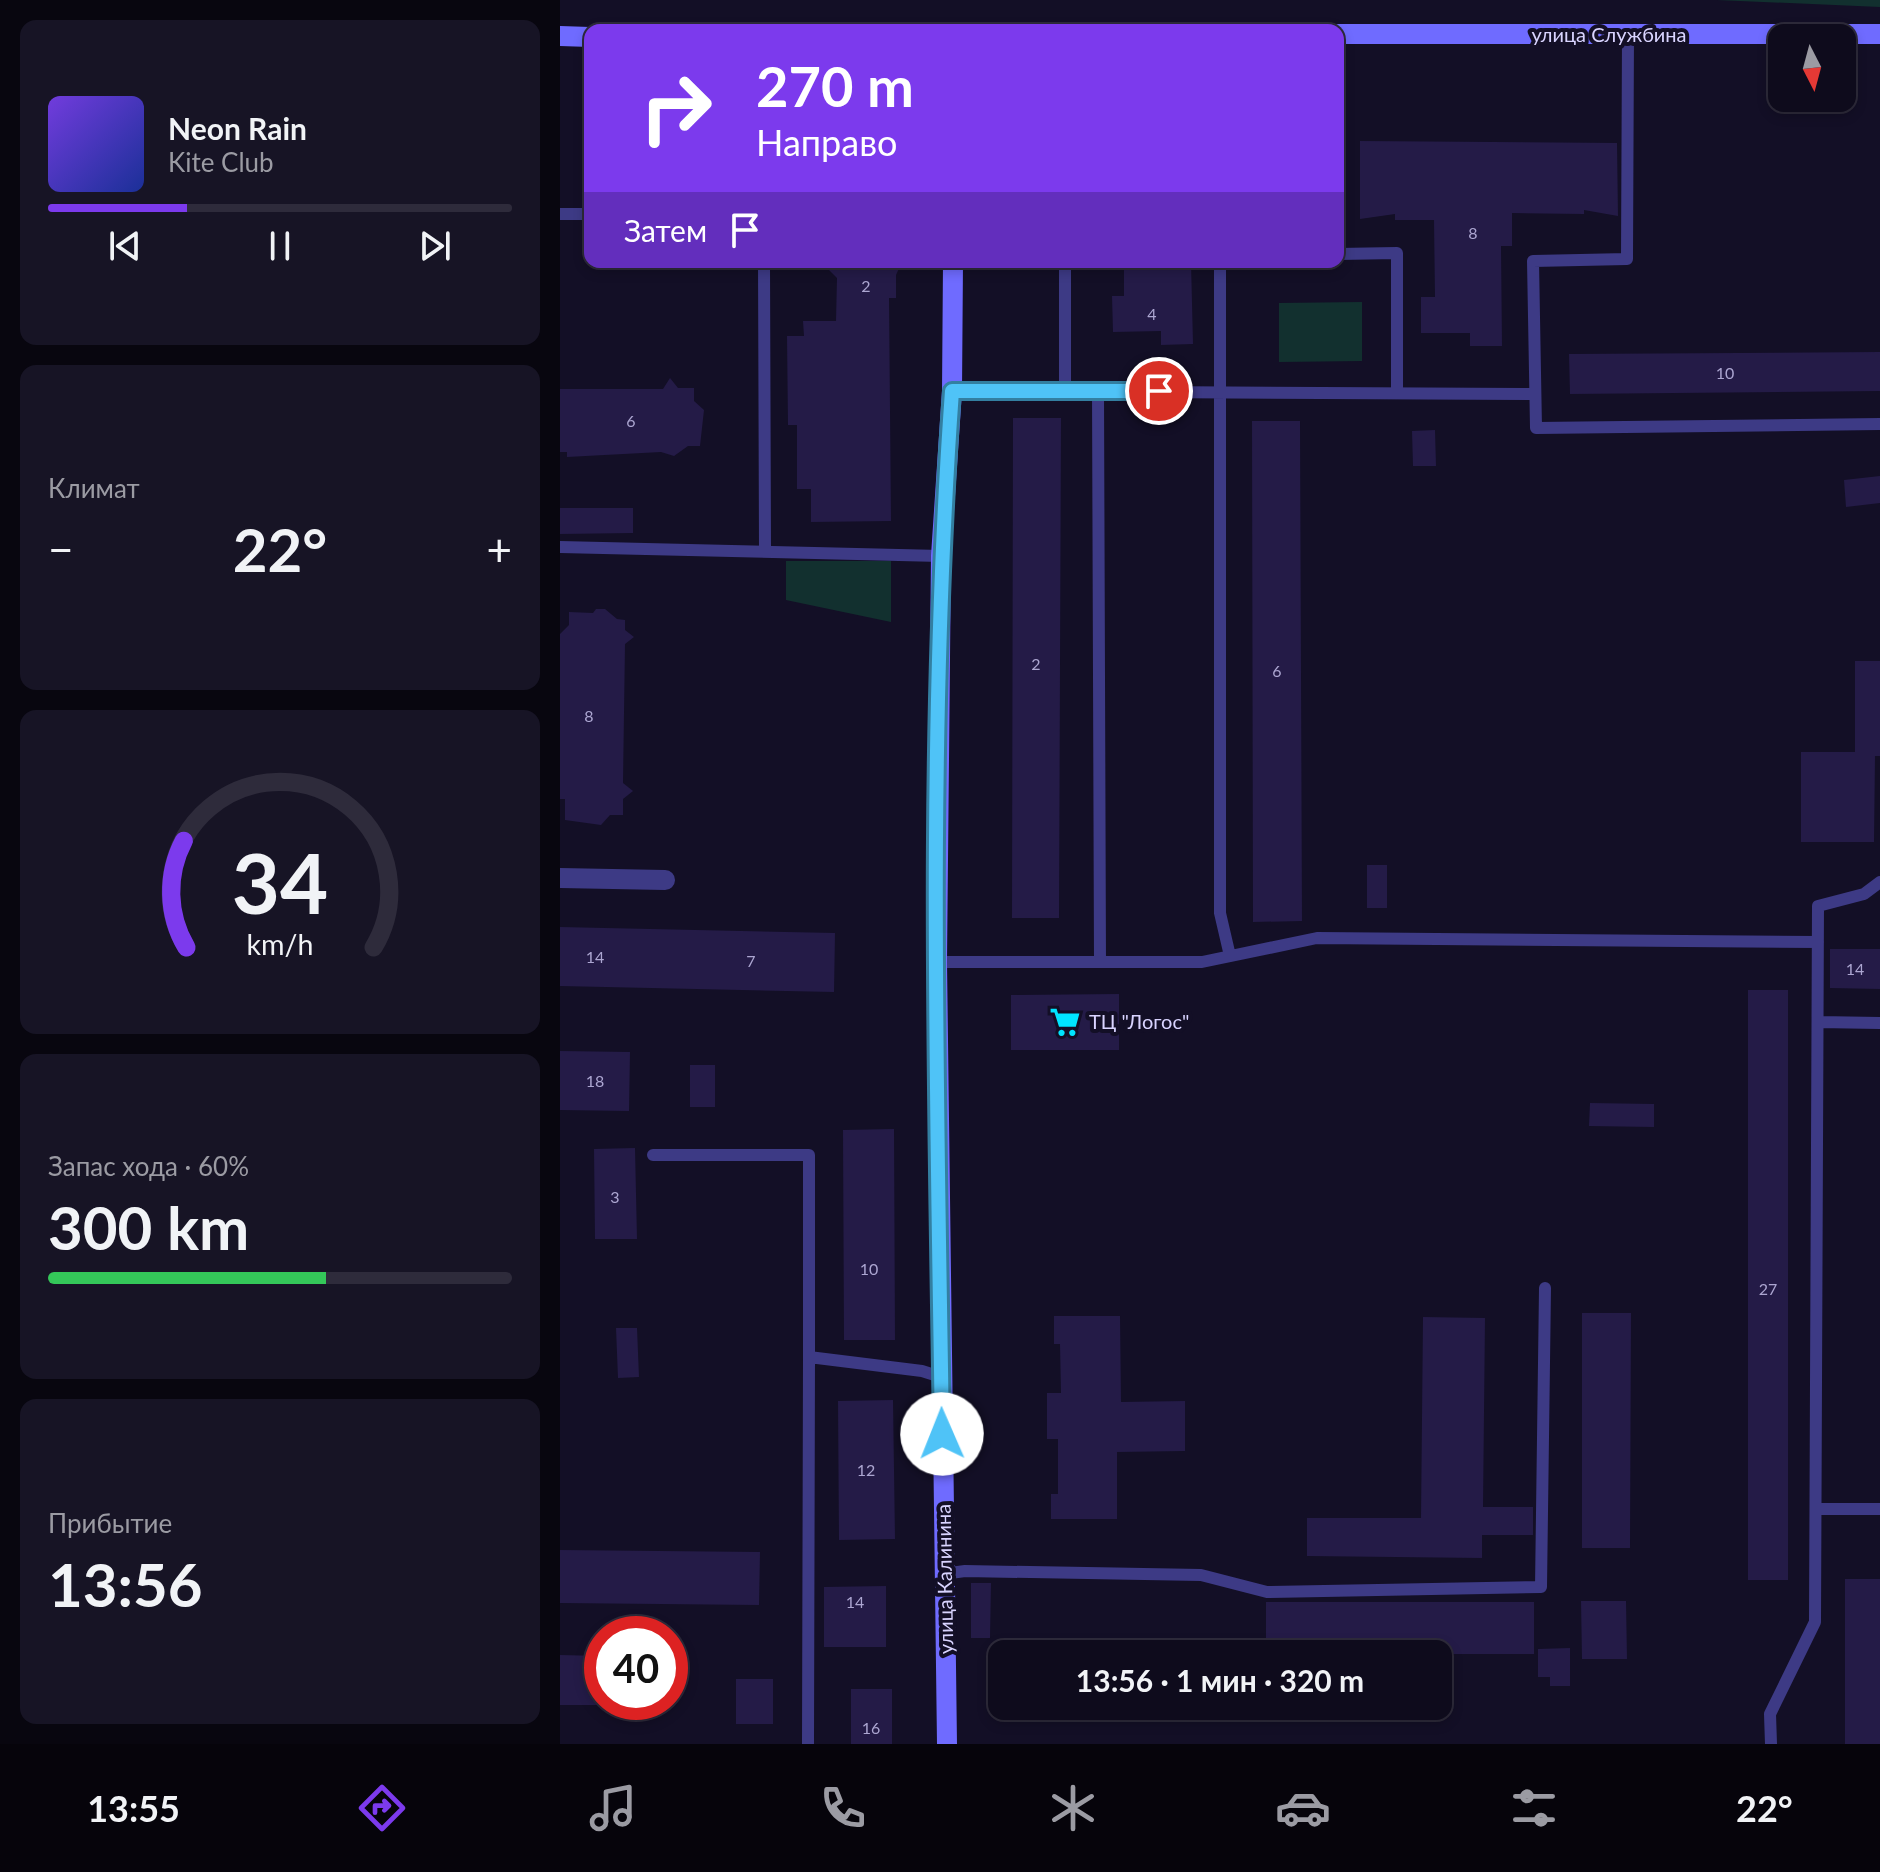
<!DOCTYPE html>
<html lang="ru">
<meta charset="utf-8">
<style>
body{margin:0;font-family:Lato,sans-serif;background:#171425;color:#f1f3f6;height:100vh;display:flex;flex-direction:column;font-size:30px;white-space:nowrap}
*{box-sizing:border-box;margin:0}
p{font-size:26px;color:#9b9ba3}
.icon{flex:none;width:44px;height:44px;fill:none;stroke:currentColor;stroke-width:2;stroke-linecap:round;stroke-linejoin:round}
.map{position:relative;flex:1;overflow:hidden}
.drawer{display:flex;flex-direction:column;gap:20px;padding:20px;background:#08060f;width:560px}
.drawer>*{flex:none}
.banner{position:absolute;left:24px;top:24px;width:760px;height:244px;border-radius:16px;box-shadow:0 4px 12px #0003,0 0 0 2px #2e2b3b;background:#7c3aed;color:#fff;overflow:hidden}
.needle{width:52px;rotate:174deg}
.fabs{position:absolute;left:1208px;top:24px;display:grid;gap:16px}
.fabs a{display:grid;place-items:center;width:88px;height:88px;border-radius:16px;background:#0e0b1c;box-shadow:0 4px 12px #0003,0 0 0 2px #2e2b3b;font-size:40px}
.speed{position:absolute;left:24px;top:1616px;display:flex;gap:16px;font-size:40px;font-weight:700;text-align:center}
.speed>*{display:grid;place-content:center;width:104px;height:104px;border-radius:50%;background:#0e0b1c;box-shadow:0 4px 12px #0003,0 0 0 2px #2e2b3b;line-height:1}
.speed .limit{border:12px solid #d22;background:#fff;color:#111}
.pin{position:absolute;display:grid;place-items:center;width:68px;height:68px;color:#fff;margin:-34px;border:4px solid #fff;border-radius:50%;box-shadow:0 2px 8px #0007}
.me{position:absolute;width:88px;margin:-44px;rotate:359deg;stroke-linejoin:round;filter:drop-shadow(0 0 6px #0008)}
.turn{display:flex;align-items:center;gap:28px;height:168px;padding:0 40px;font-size:36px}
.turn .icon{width:104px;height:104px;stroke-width:2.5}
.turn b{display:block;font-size:56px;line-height:68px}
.then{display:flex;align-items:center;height:76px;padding:0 40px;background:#0003;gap:16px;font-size:30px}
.big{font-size:60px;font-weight:700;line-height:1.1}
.drawer .card{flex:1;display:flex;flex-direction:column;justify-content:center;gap:12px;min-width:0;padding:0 28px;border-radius:16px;background:#171425}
.drawer .dial{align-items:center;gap:0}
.dial svg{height:208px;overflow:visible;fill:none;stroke:#2e2b3b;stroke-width:7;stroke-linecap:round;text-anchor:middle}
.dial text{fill:#f1f3f6;stroke:none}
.song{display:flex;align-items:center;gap:24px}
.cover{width:96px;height:96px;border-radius:12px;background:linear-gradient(135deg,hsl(260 70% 55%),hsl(230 70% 35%))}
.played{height:8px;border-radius:4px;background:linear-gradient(90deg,#7c3aed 30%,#2e2b3b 30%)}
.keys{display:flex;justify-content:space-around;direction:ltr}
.heat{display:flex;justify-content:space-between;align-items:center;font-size:44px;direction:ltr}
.charge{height:12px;border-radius:6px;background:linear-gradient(90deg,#34c759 60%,#2e2b3b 0)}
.trip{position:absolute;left:428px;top:1640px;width:464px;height:80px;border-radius:16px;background:#0e0b1c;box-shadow:0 4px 12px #0003,0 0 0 2px #2e2b3b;font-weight:700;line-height:80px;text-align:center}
.dock{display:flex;height:128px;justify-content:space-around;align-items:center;background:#06040b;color:#9b9ba3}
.dock .icon{width:56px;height:56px}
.dock .on{color:#7c3aed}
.dock b{font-size:36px;color:#f1f3f6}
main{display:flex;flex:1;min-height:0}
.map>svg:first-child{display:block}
.green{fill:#12302f}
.building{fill:#241b47}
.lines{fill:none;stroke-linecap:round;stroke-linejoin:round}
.lane{stroke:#3d3a85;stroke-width:12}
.street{stroke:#3d3a85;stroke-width:20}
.secondary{stroke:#6f6bff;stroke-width:20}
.route-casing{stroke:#337fa1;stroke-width:20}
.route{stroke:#4fc3f7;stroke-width:14}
.labels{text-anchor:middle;stroke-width:8;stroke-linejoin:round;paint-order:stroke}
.number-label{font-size:16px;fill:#aca6d1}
.street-label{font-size:20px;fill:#d9d4ff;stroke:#130f26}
.poi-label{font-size:20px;fill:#d9d4ff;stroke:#130f26;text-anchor:start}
</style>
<main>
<section class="drawer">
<div class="card">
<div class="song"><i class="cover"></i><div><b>Neon Rain</b><p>Kite Club</p></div></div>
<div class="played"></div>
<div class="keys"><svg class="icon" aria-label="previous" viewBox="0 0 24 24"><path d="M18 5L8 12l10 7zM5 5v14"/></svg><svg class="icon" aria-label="pause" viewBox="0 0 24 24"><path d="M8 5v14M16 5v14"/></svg><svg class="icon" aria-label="next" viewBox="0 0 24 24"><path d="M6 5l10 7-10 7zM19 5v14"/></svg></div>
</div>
<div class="card"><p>Климат</p>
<div class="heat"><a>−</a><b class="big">22°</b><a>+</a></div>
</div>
<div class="card dial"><svg viewBox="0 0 100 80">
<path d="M14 69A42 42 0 1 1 86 69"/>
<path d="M14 69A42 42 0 0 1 13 28" stroke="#7c3aed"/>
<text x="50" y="56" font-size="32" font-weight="700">34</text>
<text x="50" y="72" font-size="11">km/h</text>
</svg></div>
<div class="card"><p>Запас хода · 60%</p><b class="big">300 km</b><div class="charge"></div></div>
<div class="card"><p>Прибытие</p><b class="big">13:56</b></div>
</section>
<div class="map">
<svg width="1320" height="1744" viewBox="0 0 1320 1744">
<rect width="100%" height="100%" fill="#130f26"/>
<!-- green -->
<path class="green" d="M1157,0H1320V7Z
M802,302V361L719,362V303Z
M226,561H331V622L226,600Z"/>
<!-- building -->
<path class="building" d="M800,141L1057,143L1058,216L1024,210V214L952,213V246H941L942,346H910V333H861V297H875L874,220H835V214L800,219Z
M261,262H342L336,275V298H329L331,521L251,522V489H237V425H228L227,336H244L243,321H276L277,278Z
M564,262H631L633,344L601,345V331L553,332L552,296H564Z
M1320,352V391L1010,394L1009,354Z
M110,378L118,388H134V401L144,410L140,446H128L114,456L101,452L7,457V452H0V389H103Z
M453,418H501L499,918H452Z
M692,421H740L742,921L693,922Z
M875,430L876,466H853L852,431Z
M1320,476V503L1286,507L1284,480Z
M0,508H73V533L0,534Z
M36,609H45L57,619L65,620V630L74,637L65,644L63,783L73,791L63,799V815H50L41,825L5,820V799H0V634L9,625V612L33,613Z
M1295,661H1320V756H1315L1314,842H1241V752H1295Z
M807,865H827V908H807Z
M0,927L275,933L274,992L0,986Z
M1270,949H1320V989L1270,988Z
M1188,990H1228V1580H1188Z
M559,994V1050H451V995Z
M0,1051L70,1052L69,1111L0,1110Z
M130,1065H155V1107H130Z
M1030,1103L1094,1104V1127L1029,1126Z
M334,1129L335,1340H284L283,1130Z
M75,1148L77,1239H35L34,1149Z
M1022,1313H1071L1070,1548H1022Z
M494,1316H560L561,1402L625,1401V1451L557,1452V1519H491V1494H498V1439H487V1393H501L500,1344H494Z
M863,1317L925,1318L923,1507H973V1535H922V1558L747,1556V1518H861Z
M56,1328H77L79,1377L58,1378Z
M333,1400L335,1539L279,1540L278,1401Z
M0,1550L200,1552L199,1605L0,1603Z
M1285,1579H1320V1744H1285Z
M411,1583H431L430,1638H411Z
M326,1586V1647H264V1587Z
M1021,1601H1066L1067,1659H1022Z
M706,1602H974V1654H706Z
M1010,1648V1686H990V1677H978V1649Z
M0,1655L42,1656V1705H0Z
M176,1679H213V1724H176Z
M291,1689H332V1744H291Z"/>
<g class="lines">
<!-- lane -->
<path class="lane" d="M1068,35L1067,259L973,261L976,428L1320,424
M0,214H30
M778,254L837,253V393
M204,262L205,550
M505,262V391
M660,262V913L670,956
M392,391L975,394
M538,391L540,961
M0,547L381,556
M377,962H642L757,938L1258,942
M1258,1022L1320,1023
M93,1155H249V1357
M1256,1509H1320
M383,1574L405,1571L641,1575L707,1592L981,1587L985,1288
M248,1744L249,1357L362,1371L381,1377
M1211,1744L1210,1714L1255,1622L1258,906L1304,894L1320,882"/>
<!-- street -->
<path class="street" d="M0,878L105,880"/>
<!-- secondary -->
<path class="secondary" d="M778,34H1320
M0,36L30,37
M387,1744L377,962L381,556L392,391L393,262"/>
</g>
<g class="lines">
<!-- route casing -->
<g class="route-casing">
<path id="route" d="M382,1434C377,1087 367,737 392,391H599"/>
</g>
<!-- route -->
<use href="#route" class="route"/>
</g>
<!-- icons -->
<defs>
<g id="supermarket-bare" transform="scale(2.4)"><path d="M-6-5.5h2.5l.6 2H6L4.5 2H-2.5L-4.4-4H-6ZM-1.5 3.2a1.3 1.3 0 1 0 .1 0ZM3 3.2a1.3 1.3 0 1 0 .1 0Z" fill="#00e5ff" stroke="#130f26" stroke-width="2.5" paint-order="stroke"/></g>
</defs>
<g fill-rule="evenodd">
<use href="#supermarket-bare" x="505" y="1022"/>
</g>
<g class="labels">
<!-- number labels -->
<g class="number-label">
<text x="913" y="239">8</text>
<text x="306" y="292">2</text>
<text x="592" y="320">4</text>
<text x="1165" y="379">10</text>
<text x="71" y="427">6</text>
<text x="476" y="670">2</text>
<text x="717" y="677">6</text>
<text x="29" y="722">8</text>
<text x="35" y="963">14</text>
<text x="191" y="967">7</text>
<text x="1295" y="975">14</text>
<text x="35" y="1087">18</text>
<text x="55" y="1203">3</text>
<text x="309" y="1275">10</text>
<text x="1208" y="1295">27</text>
<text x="306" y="1476">12</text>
<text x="295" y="1608">14</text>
<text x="311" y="1734">16</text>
</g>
<!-- street labels -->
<g class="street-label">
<text x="1049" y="42">улица Службина</text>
<text transform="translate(385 1579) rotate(-91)" y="7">улица Калинина</text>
</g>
<!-- poi labels -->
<g class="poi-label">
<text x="529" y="1029">ТЦ "Логос"</text>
</g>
</g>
</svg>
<div class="fabs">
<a><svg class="needle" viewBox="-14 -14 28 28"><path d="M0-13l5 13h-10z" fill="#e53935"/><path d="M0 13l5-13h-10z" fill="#9b9ba3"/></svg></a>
</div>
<div class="speed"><div class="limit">40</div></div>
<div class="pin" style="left:599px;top:391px;background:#d93025"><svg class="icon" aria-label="arrive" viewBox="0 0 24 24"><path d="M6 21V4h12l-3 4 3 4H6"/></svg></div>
<svg class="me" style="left:382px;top:1434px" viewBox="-20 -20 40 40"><circle r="19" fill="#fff"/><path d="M0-13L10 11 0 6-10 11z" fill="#4fc3f7"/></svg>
<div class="trip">13:56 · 1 мин · 320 m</div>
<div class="banner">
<div class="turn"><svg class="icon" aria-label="right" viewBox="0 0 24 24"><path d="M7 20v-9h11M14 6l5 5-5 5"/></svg><div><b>270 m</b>Направо</div></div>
<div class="then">Затем<svg class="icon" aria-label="arrive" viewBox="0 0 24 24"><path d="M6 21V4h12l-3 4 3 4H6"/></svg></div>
</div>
</div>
</main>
<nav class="dock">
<b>13:55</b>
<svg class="icon on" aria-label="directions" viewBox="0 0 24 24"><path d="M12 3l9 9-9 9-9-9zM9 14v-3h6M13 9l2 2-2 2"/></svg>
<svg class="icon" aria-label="music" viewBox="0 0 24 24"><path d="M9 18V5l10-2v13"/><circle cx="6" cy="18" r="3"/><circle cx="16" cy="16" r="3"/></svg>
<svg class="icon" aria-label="phone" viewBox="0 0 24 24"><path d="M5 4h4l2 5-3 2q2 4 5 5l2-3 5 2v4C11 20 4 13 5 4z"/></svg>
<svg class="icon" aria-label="climate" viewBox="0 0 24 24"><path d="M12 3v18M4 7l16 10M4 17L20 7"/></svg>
<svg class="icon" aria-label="car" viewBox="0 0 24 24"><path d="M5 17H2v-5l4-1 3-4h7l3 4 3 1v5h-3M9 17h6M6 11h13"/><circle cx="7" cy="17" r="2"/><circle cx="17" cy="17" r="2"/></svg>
<svg class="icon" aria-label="filters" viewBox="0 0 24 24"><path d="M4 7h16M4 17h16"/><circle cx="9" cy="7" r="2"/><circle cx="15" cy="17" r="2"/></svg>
<b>22°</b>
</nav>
